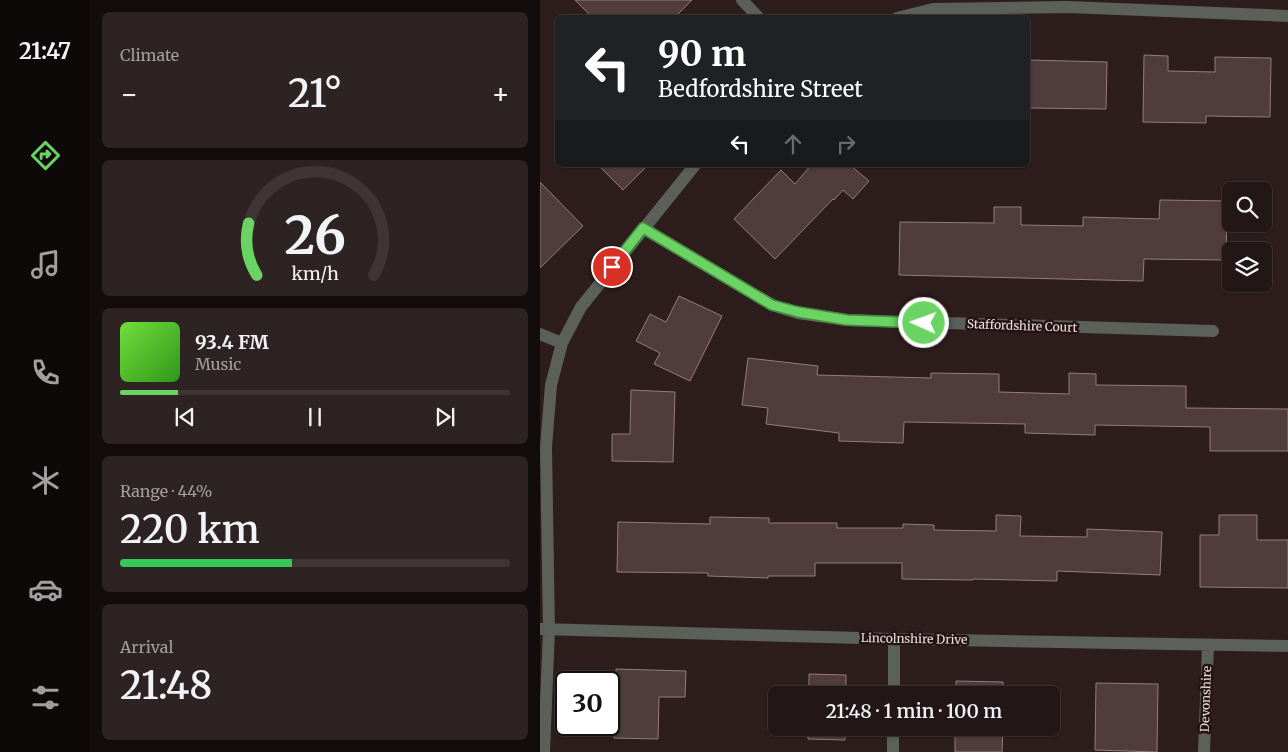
<!DOCTYPE html>
<meta charset="utf-8">
<style>
body{margin:0;font-family:Merriweather,serif;background:#2e2323;color:#f1f3f6;height:100vh;display:flex;flex-direction:column;font-size:19px;white-space:nowrap}
*{box-sizing:border-box;margin:0}
p{font-size:16px;color:#a29fa1}
.icon{flex:none;width:28px;height:28px;fill:none;stroke:currentColor;stroke-width:2;stroke-linecap:round;stroke-linejoin:round}
.map{position:relative;flex:1;overflow:hidden}
.details{display:flex;flex-direction:column;gap:12px;padding:12px;background:#130c0c;width:450px}
.details>*{flex:none}
.guide{position:absolute;left:15px;top:15px;width:475px;height:152px;border-radius:8px;box-shadow:0 1px 4px #0004,0 0 0 1px #3f3535;background:#202124;color:#fff;overflow:hidden}
.fabs{position:absolute;left:682px;top:182px;display:grid;gap:10px}
.fabs a{display:grid;place-items:center;width:50px;height:50px;border-radius:8px;background:#221616;box-shadow:0 1px 4px #0004,0 0 0 1px #3f3535;font-size:25px}
.speed{position:absolute;left:15px;top:671px;display:flex;gap:10px;font-size:25px;font-weight:700;text-align:center}
.speed>*{display:grid;place-content:center;width:65px;height:65px;border-radius:50%;background:#221616;box-shadow:0 1px 4px #0004,0 0 0 1px #3f3535;line-height:1}
.speed .limit{border:2px solid #111;border-radius:8px;background:#fff;color:#111}
.pin{position:absolute;display:grid;place-items:center;width:42px;height:42px;color:#fff;margin:-21px;border:2px solid #fff;border-radius:50%;box-shadow:0 1px 5px #0007}
.me{position:absolute;width:55px;margin:-28px;rotate:272deg;stroke-linejoin:round;filter:drop-shadow(0 0 4px #0008)}
.turn{display:flex;align-items:center;gap:18px;height:105px;padding:0 20px;font-size:22px}
.turn .icon{width:65px;height:65px;stroke-width:2.5}
.turn b{display:block;font-size:35px;line-height:42px}
.lanes{display:flex;align-items:center;height:48px;padding:0 20px;background:#0003;justify-content:center;gap:25px;direction:ltr}
.lanes .off{opacity:.35}
.big{font-size:38px;font-weight:600;line-height:1.1}
.details .widget{flex:1;display:flex;flex-direction:column;justify-content:center;gap:8px;min-width:0;padding:0 18px;border-radius:8px;background:#2e2323}
.details .dial{align-items:center;gap:0}
.dial svg{height:130px;overflow:visible;fill:none;stroke:#3f3535;stroke-width:7;stroke-linecap:round;text-anchor:middle}
.dial text{fill:#f1f3f6;stroke:none}
.song{display:flex;align-items:center;gap:15px}
.cover{width:60px;height:60px;border-radius:8px;background:linear-gradient(135deg,hsl(100 70% 55%),hsl(110 70% 35%))}
.played{height:5px;border-radius:2px;background:linear-gradient(90deg,#6ad363 15%,#3f3535 15%)}
.keys{display:flex;justify-content:space-around;direction:ltr}
.heat{display:flex;justify-content:space-between;align-items:center;font-size:28px;direction:ltr}
.charge{height:8px;border-radius:4px;background:linear-gradient(90deg,#34c759 44%,#3f3535 0)}
.trip{position:absolute;left:228px;top:686px;width:292px;height:50px;border-radius:8px;background:#221616;box-shadow:0 1px 4px #0004,0 0 0 1px #3f3535;font-weight:600;line-height:50px;text-align:center}
main{display:flex;flex:1;min-height:0}
.dock{display:flex;flex-direction:column;width:90px;justify-content:space-around;align-items:center;background:#0e0909;color:#a29fa1}
.dock .icon{width:35px;height:35px}
.dock .selected{color:#6ad363}
.dock b{font-size:22px;color:#f1f3f6}
.map>svg:first-child{display:block}
.building{fill:#503c3c;stroke:#937c7c}
.lines{fill:none;stroke-linecap:round;stroke-linejoin:round}
.minor{stroke:#5b615a;stroke-width:12}
.route-casing{stroke:#458940;stroke-width:12}
.route{stroke:#6ad363;stroke-width:9}
.labels{text-anchor:middle;stroke-width:5;stroke-linejoin:round;paint-order:stroke}
.street-label{font-size:12px;fill:#ecdfdf;stroke:#241314}
</style>
<main>
<nav class="dock">
<b>21:47</b>
<svg class="icon selected" aria-label="directions" viewBox="0 0 24 24"><path d="M12 3l9 9-9 9-9-9zM9 14v-3h6M13 9l2 2-2 2"/></svg>
<svg class="icon" aria-label="music" viewBox="0 0 24 24"><path d="M9 18V5l10-2v13"/><circle cx="6" cy="18" r="3"/><circle cx="16" cy="16" r="3"/></svg>
<svg class="icon" aria-label="phone" viewBox="0 0 24 24"><path d="M5 4h4l2 5-3 2q2 4 5 5l2-3 5 2v4C11 20 4 13 5 4z"/></svg>
<svg class="icon" aria-label="climate" viewBox="0 0 24 24"><path d="M12 3v18M4 7l16 10M4 17L20 7"/></svg>
<svg class="icon" aria-label="car" viewBox="0 0 24 24"><path d="M5 17H2v-5l4-1 3-4h7l3 4 3 1v5h-3M9 17h6M6 11h13"/><circle cx="7" cy="17" r="2"/><circle cx="17" cy="17" r="2"/></svg>
<svg class="icon" aria-label="filters" viewBox="0 0 24 24"><path d="M4 7h16M4 17h16"/><circle cx="9" cy="7" r="2"/><circle cx="15" cy="17" r="2"/></svg>
</nav>
<section class="details">
<div class="widget"><p>Climate</p>
<div class="heat"><a>−</a><b class="big">21°</b><a>+</a></div>
</div>
<div class="widget dial"><svg viewBox="0 0 100 80">
<path d="M14 69A42 42 0 1 1 86 69"/>
<path d="M14 69A42 42 0 0 1 9 37" stroke="#6ad363"/>
<text x="50" y="56" font-size="32" font-weight="700">26</text>
<text x="50" y="72" font-size="11">km/h</text>
</svg></div>
<div class="widget">
<div class="song"><i class="cover"></i><div><b>93.4 FM</b><p>Music</p></div></div>
<div class="played"></div>
<div class="keys"><svg class="icon" aria-label="previous" viewBox="0 0 24 24"><path d="M18 5L8 12l10 7zM5 5v14"/></svg><svg class="icon" aria-label="pause" viewBox="0 0 24 24"><path d="M8 5v14M16 5v14"/></svg><svg class="icon" aria-label="next" viewBox="0 0 24 24"><path d="M6 5l10 7-10 7zM19 5v14"/></svg></div>
</div>
<div class="widget"><p>Range · 44%</p><b class="big">220 km</b><div class="charge"></div></div>
<div class="widget"><p>Arrival</p><b class="big">21:48</b></div>
</section>
<div class="map">
<svg width="748" height="752" viewBox="0 0 748 752">
<rect width="100%" height="100%" fill="#2e1d1d"/>
<!-- building -->
<path class="building" d="M35,0H152L134,18H53Z
M604,55L628,56V71L675,72V57L731,58L730,117L666,116V123L603,122Z
M488,60L567,62L566,109L488,108Z
M58,165H108L83,190Z
M271,165H310L329,181L313,199L303,190L294,200L293,199L235,259L194,219L241,170L255,184Z
M0,182L43,226L0,268Z
M620,200L687,201L686,260L604,259L603,281L359,275L360,222L454,223V207H481V225L543,226V217L619,219Z
M139,296L182,316L150,381L114,364L120,353L96,341L110,314L126,322Z
M208,358L278,366L277,375L391,378V373L459,374V392L529,394V373L556,374V385L646,386V408L748,409V451H670V427L555,425V435L485,433V424L364,422L363,443L299,441V433L226,424L228,408L202,405Z
M91,390L135,392L133,462L72,461V434H90Z
M456,515L481,516L480,536L547,537V529L622,532L620,575L517,571V581L433,579V580L362,579V563H275V576H228V578L168,576V573L77,572L78,522L170,524V517L229,518V523H297V528H363V524L394,525V530L456,531Z
M679,515H717V540H748V588L660,587V535H679Z
M76,669L146,671L145,697H119L118,739L74,738Z
M269,674L306,675V695H269Z
M416,681L463,682V695H416Z
M556,683L618,684L617,752L555,750Z
M268,728H305V740L268,739Z
M415,728H463L462,752H415Z"/>
<g class="lines">
<!-- minor -->
<path class="minor" d="M202,0L219,18
M357,18L393,9L528,7L748,16
M103,228L232,305L258,313L307,320L673,331
M0,334L22,343
M0,629L354,639L748,646
M354,695V639
M4,752L9,630L6,447L11,385L22,343L41,307L155,165
M353,752V728
M664,752L668,645"/>
</g>
<g class="lines">
<!-- route casing -->
<g class="route-casing">
<path id="route" d="M72,267L103,228L232,305L258,312L307,320L384,323"/>
</g>
<!-- route -->
<use href="#route" class="route"/>
</g>
<g class="labels">
<!-- street labels -->
<g class="street-label">
<text transform="translate(482 326) rotate(2)" y="4">Staffordshire Court</text>
<text transform="translate(374 639) rotate(1)" y="4">Lincolnshire Drive</text>
<text transform="translate(666 699) rotate(-88)" y="4">Devonshire</text>
</g>
</g>
</svg>
<div class="fabs">
<a><svg class="icon" aria-label="search" viewBox="0 0 24 24"><circle cx="10" cy="10" r="6"/><path d="M15 15l6 6"/></svg></a>
<a><svg class="icon" aria-label="layers" viewBox="0 0 24 24"><path d="M12 4l9 5-9 5-9-5zM3 14l9 5 9-5"/></svg></a>
</div>
<div class="speed"><div class="limit">30</div></div>
<div class="pin" style="left:72px;top:267px;background:#d93025"><svg class="icon" aria-label="arrive" viewBox="0 0 24 24"><path d="M6 21V4h12l-3 4 3 4H6"/></svg></div>
<svg class="me" style="left:384px;top:323px" viewBox="-20 -20 40 40"><circle r="17" fill="#6ad363" stroke="#fff" stroke-width="3"/><path d="M0-11L8 9 0 5-8 9z" fill="#fff"/></svg>
<div class="trip">21:48 · 1 min · 100 m</div>
<div class="guide">
<div class="turn"><svg class="icon" aria-label="left" viewBox="0 0 24 24"><path d="M17 20v-9H6M10 6l-5 5 5 5"/></svg><div><b>90 m</b>Bedfordshire Street</div></div>
<div class="lanes"><svg class="icon" aria-label="left" viewBox="0 0 24 24"><path d="M17 20v-9H6M10 6l-5 5 5 5"/></svg><svg class="icon off" aria-label="ahead" viewBox="0 0 24 24"><path d="M12 20V5M6 11l6-6 6 6"/></svg><svg class="icon off" aria-label="right" viewBox="0 0 24 24"><path d="M7 20v-9h11M14 6l5 5-5 5"/></svg></div>
</div>
</div>
</main>
